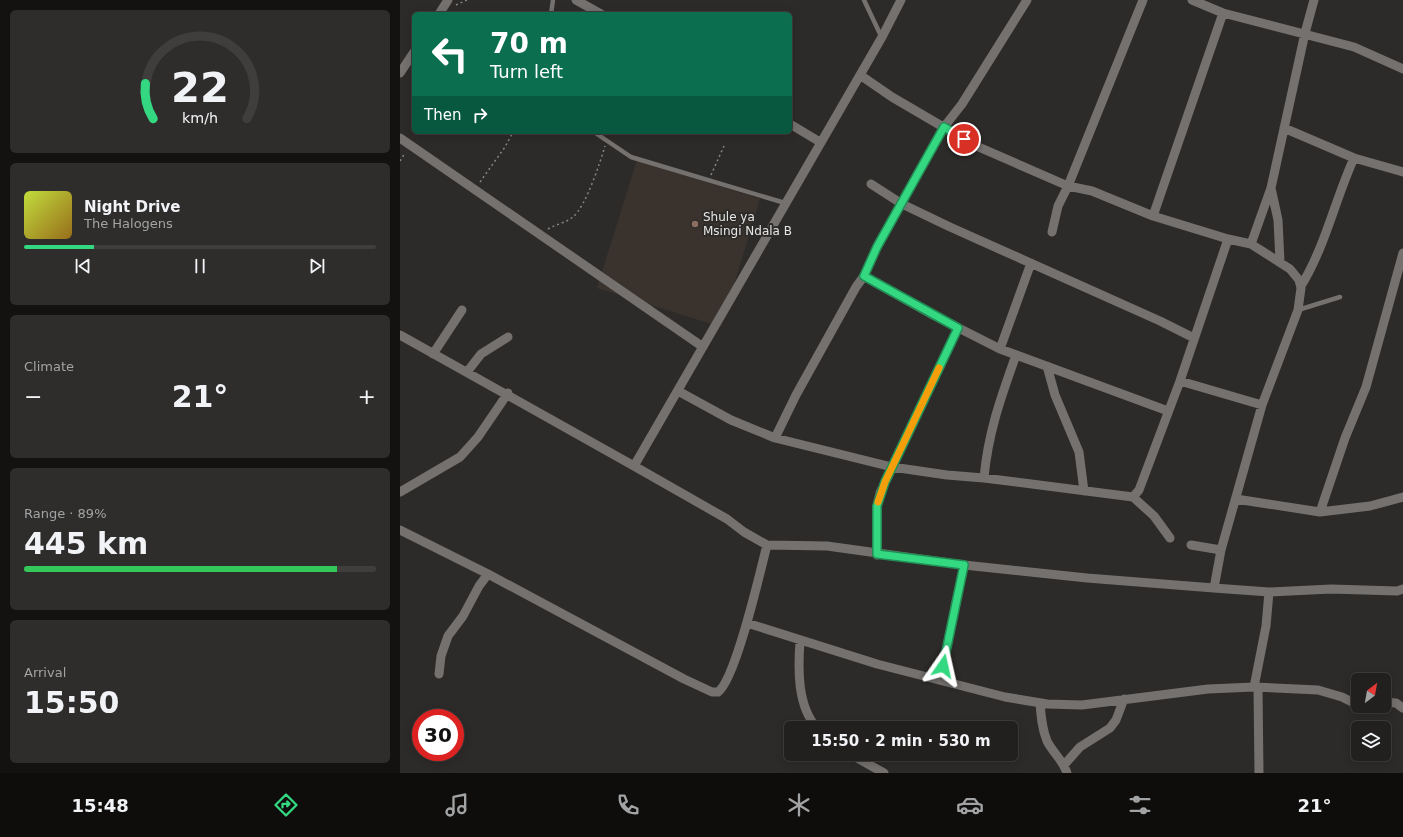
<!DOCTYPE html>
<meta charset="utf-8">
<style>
body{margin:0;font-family:"DejaVu Sans",sans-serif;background:#2e2d2c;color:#f1f3f6;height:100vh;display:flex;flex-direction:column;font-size:15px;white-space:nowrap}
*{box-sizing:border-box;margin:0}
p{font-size:13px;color:#a2a3a4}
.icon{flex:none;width:22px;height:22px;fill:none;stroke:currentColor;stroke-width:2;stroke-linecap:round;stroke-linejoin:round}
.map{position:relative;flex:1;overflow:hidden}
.details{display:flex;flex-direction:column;gap:10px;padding:10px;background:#131211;width:400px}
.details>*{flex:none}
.banner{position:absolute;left:12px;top:12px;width:380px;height:122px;border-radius:6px;box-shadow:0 2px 10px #0003,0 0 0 1px #3f3e3d;background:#0b6e4f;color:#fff;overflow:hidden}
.needle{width:26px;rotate:31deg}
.tools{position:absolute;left:951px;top:673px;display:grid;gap:8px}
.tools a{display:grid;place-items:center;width:40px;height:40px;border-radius:6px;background:#22201f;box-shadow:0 2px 10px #0003,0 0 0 1px #3f3e3d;font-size:20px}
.speed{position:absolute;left:12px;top:709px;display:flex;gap:8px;font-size:20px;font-weight:700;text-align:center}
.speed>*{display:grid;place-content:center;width:52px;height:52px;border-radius:50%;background:#22201f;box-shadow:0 2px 10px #0003,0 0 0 1px #3f3e3d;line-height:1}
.speed .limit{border:6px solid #d22;background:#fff;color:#111}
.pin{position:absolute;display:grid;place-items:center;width:34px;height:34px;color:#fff;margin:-17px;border:2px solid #fff;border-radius:50%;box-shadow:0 1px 4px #0007}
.me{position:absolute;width:44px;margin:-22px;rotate:11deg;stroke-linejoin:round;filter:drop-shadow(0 0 3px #0008)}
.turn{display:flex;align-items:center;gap:14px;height:84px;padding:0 12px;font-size:18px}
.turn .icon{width:52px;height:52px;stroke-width:2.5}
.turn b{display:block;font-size:28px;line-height:34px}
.then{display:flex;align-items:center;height:38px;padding:0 12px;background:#0003;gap:8px;font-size:15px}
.big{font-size:30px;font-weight:700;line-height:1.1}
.details .card{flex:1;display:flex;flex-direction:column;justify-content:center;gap:6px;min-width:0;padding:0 14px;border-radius:6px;background:#2e2d2c}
.details .dial{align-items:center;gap:0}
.dial svg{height:104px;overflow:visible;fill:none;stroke:#3f3e3d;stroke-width:7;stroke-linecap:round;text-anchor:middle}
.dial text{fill:#f1f3f6;stroke:none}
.song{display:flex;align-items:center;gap:12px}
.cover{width:48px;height:48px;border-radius:6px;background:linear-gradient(135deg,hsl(70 70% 55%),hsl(40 70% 35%))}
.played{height:4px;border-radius:2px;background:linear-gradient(90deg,#33d881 20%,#3f3e3d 20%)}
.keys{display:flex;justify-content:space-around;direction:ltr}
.heat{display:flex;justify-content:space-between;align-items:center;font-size:22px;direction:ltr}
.charge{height:6px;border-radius:3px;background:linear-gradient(90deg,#34c759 89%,#3f3e3d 0)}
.trip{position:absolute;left:384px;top:721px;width:234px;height:40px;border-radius:6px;background:#22201f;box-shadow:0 2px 10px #0003,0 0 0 1px #3f3e3d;font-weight:700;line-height:40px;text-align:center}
.dock{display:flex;height:64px;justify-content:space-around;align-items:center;background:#0e0d0c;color:#a2a3a4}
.dock .icon{width:28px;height:28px}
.dock .active{color:#33d881}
.dock b{font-size:18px;color:#f1f3f6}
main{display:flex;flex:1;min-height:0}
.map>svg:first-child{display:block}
.built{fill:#3a332d}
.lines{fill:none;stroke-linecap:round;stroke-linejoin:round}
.path{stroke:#878584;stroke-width:1.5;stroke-dasharray:2 3;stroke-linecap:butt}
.lane{stroke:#74716f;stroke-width:4.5}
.street{stroke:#74716f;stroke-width:9}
.route-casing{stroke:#218c54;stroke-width:10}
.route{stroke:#33d881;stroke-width:7}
.slow{stroke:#f59e0b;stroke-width:7}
.education-dot{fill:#8d6e63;stroke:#2d2b29;stroke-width:1.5}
.labels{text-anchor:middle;stroke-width:4;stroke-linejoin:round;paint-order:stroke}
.poi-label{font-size:12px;fill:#e7e6e5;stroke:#2d2b29;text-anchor:start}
</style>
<main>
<section class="details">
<div class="card dial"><svg viewBox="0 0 100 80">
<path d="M14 69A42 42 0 1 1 86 69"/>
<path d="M14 69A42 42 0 0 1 8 42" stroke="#33d881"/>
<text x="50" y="56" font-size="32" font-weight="700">22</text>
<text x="50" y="72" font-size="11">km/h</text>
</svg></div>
<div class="card">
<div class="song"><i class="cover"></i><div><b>Night Drive</b><p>The Halogens</p></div></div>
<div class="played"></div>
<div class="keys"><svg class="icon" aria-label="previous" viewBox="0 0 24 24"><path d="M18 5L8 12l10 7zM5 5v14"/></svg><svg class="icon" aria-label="pause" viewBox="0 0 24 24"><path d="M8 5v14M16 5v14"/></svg><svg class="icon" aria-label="next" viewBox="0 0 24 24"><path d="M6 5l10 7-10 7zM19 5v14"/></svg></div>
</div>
<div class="card"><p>Climate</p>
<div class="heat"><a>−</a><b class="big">21°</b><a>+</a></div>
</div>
<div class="card"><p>Range · 89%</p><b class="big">445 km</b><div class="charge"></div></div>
<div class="card"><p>Arrival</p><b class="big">15:50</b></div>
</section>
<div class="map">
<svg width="1003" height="773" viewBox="0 0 1003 773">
<rect width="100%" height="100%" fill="#2d2b29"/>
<!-- built -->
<path class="built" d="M237,160L360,199L321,327L197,288Z"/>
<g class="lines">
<!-- path -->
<path class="path" d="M56,5L67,0
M0,161L5,153
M311,175L324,146
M80,182L105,147L113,132
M148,229C156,224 166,223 173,217C186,206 200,163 205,146"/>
<!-- lane -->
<path class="lane" d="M464,0L481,36
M151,14L153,0
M194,132L231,157L385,203
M898,310L940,297"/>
<!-- street -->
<path class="street" d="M176,0L201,14
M792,0L823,13L954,47L1003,69
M39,14L48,0
M0,73L14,52
M460,75L492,97L574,145L668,186L692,191L753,216L828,239L851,244L890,269L899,280L901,288L898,310L862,405L821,550L814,588
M390,124L420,142
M884,128L954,158L1003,172
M0,138L303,347
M471,184L502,204L550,227L760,321L794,338
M871,188L878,220L880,262
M753,216L823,13
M652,232L658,206L668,186L743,0
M851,244L871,188L905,33L914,0
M464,276L533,315L600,349L768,411
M901,286C925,247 935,200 954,158
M0,335L234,466L327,519L344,532L367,545L427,546L564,565L687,578L814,588L869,592L931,589L997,591L1003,589
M600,349L631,263
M33,354L62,310
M647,366L655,395L679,452L684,491
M67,372L81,354L108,337
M780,381L862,405
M278,391L331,420L375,438L492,467L547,475L584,478L733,497L739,490L780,381L828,239
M375,438L396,395L456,287L464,276L477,247L544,127L562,104L627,0
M234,466L482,37L501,0
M584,478C588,433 601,397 616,355
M0,492L60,457L78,437L108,393
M733,497L754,516L770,538
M836,499L920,512L970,506L1003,497
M920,512L945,438L966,387L1003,253
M0,530L88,574L284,679L312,692H318C336,679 360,572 367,545
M791,545L821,550
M477,555V506L480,493L558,328
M347,623L477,664L605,697L647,704L682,705L808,689L854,687L918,690L942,697L952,702L958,701
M400,641C398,669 397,706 417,728
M39,674L41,656L48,636L63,616L79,586L88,574
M540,680L564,565
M854,687L866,626L869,592
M858,687L859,773
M984,702L996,703L1003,708
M640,703C641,716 642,729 647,741C653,753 663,760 667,773
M450,754L484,773
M664,765L680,747L710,728L716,720L724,699"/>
</g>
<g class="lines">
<!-- route casing -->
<g class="route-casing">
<path id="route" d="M543,666L564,565L477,554V506L485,482L558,328L464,276L477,247L544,127L564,139"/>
</g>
<!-- route -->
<use href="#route" class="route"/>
<!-- slow -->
<path class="slow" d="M478,502L485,482L539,368"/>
</g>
<!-- markers -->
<circle class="education-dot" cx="295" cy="224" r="4"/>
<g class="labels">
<!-- poi labels -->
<g class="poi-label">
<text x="303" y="221">Shule ya<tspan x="303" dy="14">Msingi Ndala B</tspan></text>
</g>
</g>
</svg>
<div class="tools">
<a><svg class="needle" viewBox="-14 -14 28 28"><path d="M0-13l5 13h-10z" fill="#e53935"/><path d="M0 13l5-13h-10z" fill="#a2a3a4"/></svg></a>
<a><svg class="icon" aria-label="layers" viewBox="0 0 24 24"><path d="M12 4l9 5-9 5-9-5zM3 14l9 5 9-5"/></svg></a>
</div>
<div class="speed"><div class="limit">30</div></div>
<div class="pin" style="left:564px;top:139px;background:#d93025"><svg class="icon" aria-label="arrive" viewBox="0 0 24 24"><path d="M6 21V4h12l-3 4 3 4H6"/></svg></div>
<svg class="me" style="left:543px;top:666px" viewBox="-20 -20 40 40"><path d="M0-17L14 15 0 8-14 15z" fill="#33d881" stroke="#fff" stroke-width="4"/></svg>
<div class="trip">15:50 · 2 min · 530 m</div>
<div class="banner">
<div class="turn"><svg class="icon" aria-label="left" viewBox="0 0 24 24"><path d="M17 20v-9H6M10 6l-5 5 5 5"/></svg><div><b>70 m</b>Turn left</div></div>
<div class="then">Then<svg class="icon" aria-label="right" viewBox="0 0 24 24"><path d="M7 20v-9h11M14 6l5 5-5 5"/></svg></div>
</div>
</div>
</main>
<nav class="dock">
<b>15:48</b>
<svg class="icon active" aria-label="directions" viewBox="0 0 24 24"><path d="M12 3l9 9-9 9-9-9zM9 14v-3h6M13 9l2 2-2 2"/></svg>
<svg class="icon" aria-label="music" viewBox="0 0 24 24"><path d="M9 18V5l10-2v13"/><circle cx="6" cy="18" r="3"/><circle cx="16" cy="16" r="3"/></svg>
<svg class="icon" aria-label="phone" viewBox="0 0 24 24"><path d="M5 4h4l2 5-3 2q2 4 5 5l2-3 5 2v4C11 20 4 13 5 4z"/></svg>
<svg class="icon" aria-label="climate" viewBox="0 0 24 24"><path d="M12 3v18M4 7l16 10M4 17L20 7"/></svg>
<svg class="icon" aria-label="car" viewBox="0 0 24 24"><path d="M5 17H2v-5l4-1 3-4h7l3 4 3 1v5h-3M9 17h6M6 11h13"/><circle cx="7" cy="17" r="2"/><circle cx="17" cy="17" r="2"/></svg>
<svg class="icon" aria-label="filters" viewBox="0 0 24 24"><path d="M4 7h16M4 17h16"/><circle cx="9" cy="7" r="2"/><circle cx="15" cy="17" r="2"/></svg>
<b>21°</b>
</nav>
